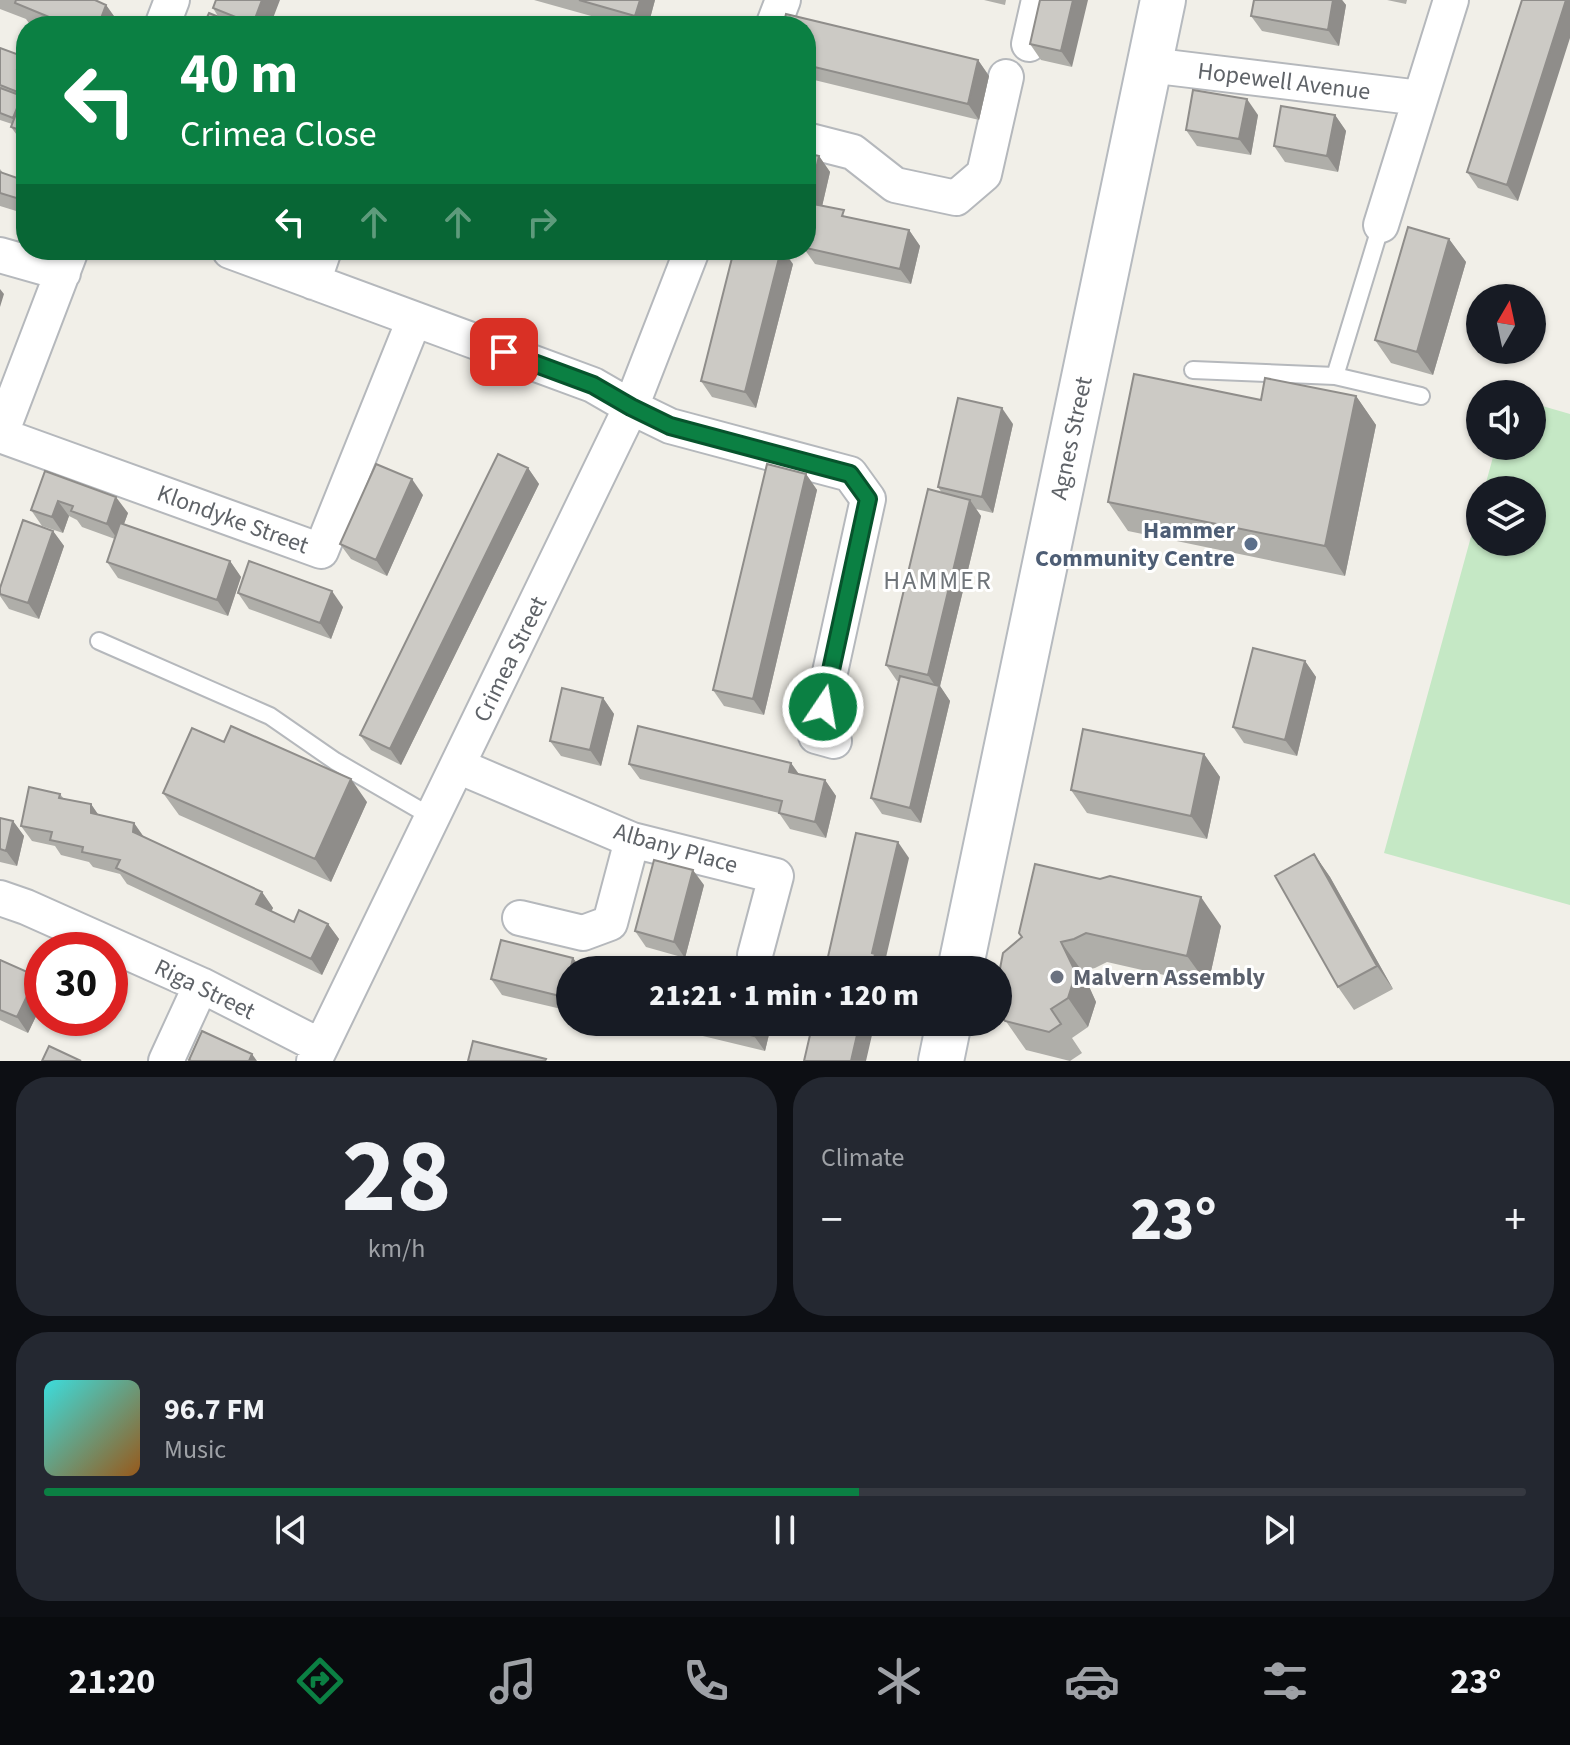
<!DOCTYPE html>
<meta charset="utf-8">
<style>
body{margin:0;font-family:"Source Sans 3",sans-serif;background:#242831;color:#f1f3f6;height:100vh;display:flex;flex-direction:column;font-size:30px;white-space:nowrap}
*{box-sizing:border-box;margin:0}
p{font-size:26px;color:#9ea1a6}
.icon{flex:none;width:44px;height:44px;fill:none;stroke:currentColor;stroke-width:2;stroke-linecap:round;stroke-linejoin:round}
.map{position:relative;height:1061px;overflow:hidden}
.side{display:flex;flex-direction:column;gap:16px;padding:16px;background:#0d0f14;flex:1}
.side>*{flex:none}
.banner{position:absolute;left:16px;top:16px;width:800px;height:244px;border-radius:32px;box-shadow:0 2px 6px #0004;background:#0b8043;color:#fff;overflow:hidden}
.needle{width:52px;rotate:9deg}
.fabs{position:absolute;left:1466px;top:284px;display:grid;gap:16px}
.fabs a{display:grid;place-items:center;width:80px;height:80px;border-radius:50%;background:#171b24;box-shadow:0 2px 6px #0004;font-size:40px}
.speed{position:absolute;left:24px;top:932px;display:flex;gap:16px;font-size:40px;font-weight:700;text-align:center}
.speed>*{display:grid;place-content:center;width:104px;height:104px;border-radius:50%;background:#171b24;box-shadow:0 2px 6px #0004;line-height:1}
.speed .limit{border:12px solid #d22;background:#fff;color:#111}
.pin{position:absolute;display:grid;place-items:center;width:68px;height:68px;color:#fff;margin:-34px;border-radius:16px;box-shadow:0 4px 12px #0006}
.me{position:absolute;width:88px;margin:-44px;rotate:12deg;stroke-linejoin:round;filter:drop-shadow(0 0 6px #0008)}
.turn{display:flex;align-items:center;gap:28px;height:168px;padding:0 32px;font-size:36px}
.turn .icon{width:104px;height:104px;stroke-width:2.5}
.turn b{display:block;font-size:56px;line-height:68px}
.lanes{display:flex;align-items:center;height:76px;padding:0 32px;background:#0003;justify-content:center;gap:40px;direction:ltr}
.lanes .off{opacity:.35}
.big{font-size:60px;font-weight:800;line-height:1.1}
.side .card{flex:1;display:flex;flex-direction:column;justify-content:center;gap:12px;min-width:0;padding:0 28px;border-radius:32px;background:#242831}
.side .dial{align-items:center;gap:0}
.dial b{font-size:104px;line-height:1}
.song{display:flex;align-items:center;gap:24px}
.cover{width:96px;height:96px;border-radius:12px;background:linear-gradient(135deg,hsl(180 70% 55%),hsl(30 70% 35%))}
.played{height:8px;border-radius:4px;background:linear-gradient(90deg,#0b8043 55%,#363941 55%)}
.keys{display:flex;justify-content:space-around;direction:ltr}
.heat{display:flex;justify-content:space-between;align-items:center;font-size:44px;direction:ltr}
.side .tiles{flex:1;display:grid;gap:16px;grid-template-columns:1fr 1fr}
.card:last-child{grid-column:span 2}
.trip{position:absolute;left:556px;top:956px;width:456px;height:80px;border-radius:40px;background:#171b24;box-shadow:0 2px 6px #0004;font-weight:800;line-height:80px;text-align:center}
.tab-bar{display:flex;height:128px;justify-content:space-around;align-items:center;background:#090b0e;color:#9ea1a6}
.tab-bar .icon{width:56px;height:56px}
.tab-bar .active{color:#0b8043}
.tab-bar b{font-size:36px;color:#f1f3f6}
.map>svg:first-child{display:block}
.green{fill:#c5e8c5}
.lines{fill:none;stroke-linecap:round;stroke-linejoin:round}
.lane-casing{stroke:#b5b8bc;stroke-width:20}
.street-casing{stroke:#b5b8bc;stroke-width:38}
.secondary-casing{stroke:#b6babf;stroke-width:48}
.lane{stroke:#fff;stroke-width:16}
.street{stroke:#fff;stroke-width:34}
.secondary{stroke:#fff;stroke-width:44}
.wall{fill:#afaea9}
.shaded-wall{fill:#8f8d8a}
.building{fill:#cccac5;stroke:#8f8d8a;stroke-width:2}
.route-casing{stroke:#07532c;stroke-width:20}
.route{stroke:#0b8043;stroke-width:14}
.service-dot{fill:#5c6f8a;stroke:#fff;stroke-width:3}
.worship-dot{fill:#6b7280;stroke:#fff;stroke-width:3}
.labels{text-anchor:middle;stroke-width:6;stroke-linejoin:round;paint-order:stroke}
.street-label{font-size:24px;fill:#5f6368;stroke:#fff}
.service-label{font-size:24px;font-weight:bold;fill:#4e5e75;stroke:#fff;text-anchor:end}
.worship-label{font-size:24px;font-weight:bold;fill:#5b616d;stroke:#fff;text-anchor:start}
.neighbourhood-label{font-size:26px;letter-spacing:2px;fill:#70757a;stroke:#fff}
</style>
<div class="map">
<svg width="1570" height="1061" viewBox="0 0 1570 1061">
<rect width="100%" height="100%" fill="#f1efe8"/>
<!-- green -->
<path class="green" d="M1532,403L1570,414V905L1384,853L1480,504V542H1532V490H1484L1496,446H1532Z"/>
<g class="lines">
<!-- lane casing -->
<g class="lane-casing">
<path id="lane" d="M1193,370L1335,376L1421,396
M1335,376L1381,225
M99,641L270,716L335,761L432,817"/>
</g>
<!-- street casing -->
<g class="street-casing">
<path id="street" d="M162,26L172,0
M773,26L783,0
M1029,44L1039,0
M1149,65L1420,98
M806,140L853,152L895,185L956,198L984,174L1006,77
M1381,225L1451,0
M230,251L593,385L631,407L670,426L850,474L868,499L816,736L834,741
M0,255L63,273
M313,282L324,250
M0,435L321,551L414,320
M0,436L71,250
M458,766L632,840L776,876L755,955
M0,898L26,907L201,985L320,1046
M520,918L583,933L610,923L632,840
M166,1061L201,985
M314,1061L631,407L692,250"/>
</g>
<!-- secondary casing -->
<g class="secondary-casing">
<path id="secondary" d="M960,970L1163,0
M941,1061L949,1022"/>
</g>
<!-- lane -->
<use href="#lane" class="lane"/>
<!-- street -->
<use href="#street" class="street"/>
<!-- secondary -->
<use href="#secondary" class="secondary"/>
</g>
<!-- wall -->
<path class="wall" d="M0,0H95L106,5L121,26H31L26,19L0,9Z
M534,0H655L648,26H627Z
M984,0H1006L1005,5Z
M1040,0L1072,67L1041,60L1030,44Z
M1254,0H1342L1346,5L1339,46L1262,31L1251,16Z
M1387,0H1407L1406,4Z
M1522,0L1518,201L1478,188L1467,172Z
M213,8L270,26H203L219,18Z
M806,26L978,60L989,76L979,120L806,78Z
M0,48L22,56L26,62L25,72H26V144L22,142L11,127L12,124L0,120Z
M1258,115L1251,155L1197,146L1186,130Z
M1335,115L1346,131L1338,172L1285,162L1274,146Z
M806,153L819,156L830,172L822,206L849,218L909,230L920,246L911,284L815,264L805,250L806,238L812,209L806,208Z
M26,157V214L0,206V169L3,173L17,178Z
M1449,239L1466,262L1433,375L1391,363L1375,340Z
M793,264L756,408L712,397L701,381Z
M1356,396L1376,425L1345,576L1128,531L1108,502L1261,400Z
M1013,424L993,513L976,509L981,516L940,686L950,701L921,823L882,814L871,798L899,681H897L886,665L942,493L938,487Z
M528,468L539,484L401,765L371,750L360,735Z
M45,471L128,513L124,524L230,561L241,577L228,616L118,578L107,562L115,539L82,527L77,520L69,516L63,533L42,526L31,510Z
M806,474L817,490L764,715L724,706L713,690Z
M423,495L387,576L351,559L340,544Z
M53,531L64,546L39,619L9,609L0,596V588Z
M238,593L343,607L331,639L249,609Z
M1305,661L1316,677L1297,756L1244,743L1233,727Z
M603,698L614,714L601,766L561,756L550,741Z
M1204,754L1220,777L1207,839L1087,813L1071,790Z
M791,763L799,774L825,780L836,796L826,838L790,829L779,813L640,779L629,764Z
M163,793L367,802L331,882L179,815Z
M60,794L64,799L91,804L98,815L134,823L144,837L262,892L273,908L271,911L294,922L328,924L339,939L322,975L127,884L120,874L93,867L89,862L61,855L55,846L32,841L21,826Z
M0,818L13,821L24,836L17,866L0,862Z
M1314,854L1330,877L1393,989L1354,1010L1338,987Z
M704,885L685,958L646,947L635,931Z
M1221,926L1208,985L1107,962L1095,968L1082,971L1096,1002L1088,1027L1072,1038L1082,1053L1070,1061L1026,1050L998,1010L1010,999L1022,937L1019,933Z
M573,958L582,970H570V1011L502,995L491,979Z
M0,960L36,976L42,963V1011L39,1010L28,1033L0,1020Z
M676,1022H772L765,1051L682,1031Z"/>
<!-- shaded-wall -->
<path class="shaded-wall" d="M262,0H280L270,26H254L253,24Z
M640,0H655L648,26H643L635,16Z
M1073,0H1088L1072,67L1061,51Z
M1333,0H1342L1346,5L1339,46L1328,30Z
M1566,0H1570V38L1518,201L1507,185Z
M106,5L121,26H98Z
M22,56L26,62V69L23,77L17,69Z
M978,60L989,76L979,120L968,104Z
M26,80V101L20,93Z
M1247,99L1258,115L1251,155L1239,139Z
M1335,115L1346,131L1338,172L1327,156Z
M819,156L830,172L821,211L810,196Z
M909,230L920,246L911,284L900,269Z
M1449,239L1466,262L1433,375L1417,352Z
M781,250H783L793,264L756,408L745,392Z
M0,289L4,294L0,307Z
M1356,396L1376,425L1345,576L1325,546Z
M1002,408L1013,424L993,513L982,497Z
M528,468L539,484L401,765L390,749Z
M806,474L817,490L764,715L753,699Z
M412,479L423,495L387,576L376,560Z
M116,497L128,513L118,540L107,524Z
M970,500L981,516L940,686L950,701L921,823L910,808L938,690L928,675Z
M58,501L69,516L63,533L52,517Z
M53,531L64,546L39,619L28,603Z
M230,561L241,577L228,616L217,600Z
M332,591L343,607L331,639L320,623Z
M1305,661L1316,677L1297,756L1285,740Z
M603,698L614,714L601,766L590,750Z
M1204,754L1220,777L1207,839L1191,816Z
M791,763L802,779L789,772Z
M351,779L367,802L331,882L315,859Z
M825,780L836,796L826,838L815,822Z
M91,804L102,820L91,813Z
M13,821L24,836L17,866L6,851Z
M134,823L145,839L133,832Z
M898,842L909,858L884,966L886,970H872V953Z
M1314,854L1330,877L1393,989L1377,966Z
M693,870L704,885L685,958L674,942Z
M262,892L273,908L267,920L256,904Z
M1201,897L1221,926L1208,985L1187,956Z
M328,924L339,939L322,975L311,959Z
M1061,942L1082,971L1096,1002L1088,1027L1068,998Z
M573,958L582,970H570Z
M570,971V1006L564,997Z
M28,994L39,1010L28,1033L17,1017Z
M758,1022H772L765,1051L754,1036Z
M860,1022H875L866,1061H851Z
M252,1054L257,1061H249Z"/>
<!-- building -->
<path class="building" d="M16,0H95L106,5L98,26H66V24L15,3Z
M216,0H262L253,24L213,8Z
M579,0H640L635,16Z
M1040,0H1073L1061,51L1030,44Z
M1254,0H1333L1328,30L1251,16Z
M1522,0H1566L1507,185L1467,172Z
M209,13L240,26H203Z
M786,14L978,60L968,104L806,65V26H783Z
M0,48L22,56L17,69L26,72V80L20,93L0,85Z
M0,88L22,96L13,118L0,113Z
M26,88V132L11,127Z
M1193,90L1247,99L1239,139L1186,130Z
M1281,106L1335,115L1327,156L1274,146Z
M806,153L819,156L810,196L806,195Z
M24,156L26,157V201L0,193V172L17,178Z
M813,204L844,210L842,216L909,230L900,269L806,248V238Z
M1408,227L1449,239L1417,352L1375,340Z
M734,250H781L745,392L701,381Z
M1134,374L1261,400L1265,378L1356,396L1325,546L1108,502Z
M958,398L1002,408L982,497L938,487Z
M498,454L528,468L390,749L360,735Z
M376,464L412,479L376,560L340,544Z
M767,464L806,474L753,699L713,690Z
M45,471L116,497L107,524L71,511L73,506L58,501L52,517L31,510Z
M928,489L970,500L928,675L886,665Z
M23,520L53,531L28,603L0,594V588Z
M120,523L230,561L217,600L107,562Z
M249,561L332,591L320,623L238,593Z
M1253,648L1305,661L1285,740L1233,727Z
M900,676L939,686L910,808L871,798Z
M562,688L603,698L590,750L550,741Z
M231,726L351,779L315,859L163,793L192,728L224,742Z
M638,726L791,763L789,772L825,780L815,822L779,813L782,801L629,764Z
M1083,729L1204,754L1191,816L1071,790Z
M29,787L60,794L59,798L91,804V813L134,823L133,832L262,892L256,904L294,922L299,910L328,924L311,959L116,868L120,860L82,852L83,847L50,840L52,832L21,826Z
M0,818L13,821L6,851L0,849Z
M856,833L898,842L872,953L875,954L872,970H825Z
M1314,854L1377,966L1338,987L1275,876Z
M654,860L693,870L674,942L635,931Z
M1035,864L1100,879L1110,876L1201,897L1187,956L1086,933L1074,939L1061,942L1076,973L1068,998L1051,1009L1061,1024L1049,1032L1005,1021L998,1010V1007L1010,999L998,979L1003,953L1022,937L1019,933Z
M501,940L573,958L564,997L491,979Z
M0,960L36,976L42,963V1000L28,994L17,1017L0,1010Z
M699,1022H758L754,1036Z
M813,1022H860L851,1061H804Z
M202,1031L252,1054L249,1061H191L189,1060Z
M473,1041L546,1059L545,1061H468Z
M49,1046L81,1061H42Z"/>
<g class="lines">
<!-- route casing -->
<g class="route-casing">
<path id="route" d="M504,352L593,385L631,407L670,426L850,474L868,499L823,707"/>
</g>
<!-- route -->
<use href="#route" class="route"/>
</g>
<!-- markers -->
<circle class="service-dot" cx="1251" cy="544" r="8"/>
<circle class="worship-dot" cx="1057" cy="977" r="8"/>
<g class="labels">
<!-- street labels -->
<g class="street-label">
<text transform="translate(1284 81) rotate(7)" y="8">Hopewell Avenue</text>
<text transform="translate(1071 438) rotate(-78)" y="8">Agnes Street</text>
<text transform="translate(233 519) rotate(20)" y="8">Klondyke Street</text>
<text transform="translate(510 659) rotate(-64)" y="8">Crimea Street</text>
<text transform="translate(676 848) rotate(16)" y="8">Albany Place</text>
<text transform="translate(205 989) rotate(26)" y="8">Riga Street</text>
</g>
<!-- service labels -->
<g class="service-label">
<text x="1235" y="538">Hammer<tspan x="1235" dy="28">Community Centre</tspan></text>
</g>
<!-- worship labels -->
<g class="worship-label">
<text x="1073" y="985">Malvern Assembly</text>
</g>
<!-- neighbourhood labels -->
<g class="neighbourhood-label">
<text x="938" y="589">HAMMER</text>
</g>
</g>
</svg>
<div class="fabs">
<a><svg class="needle" viewBox="-14 -14 28 28"><path d="M0-13l5 13h-10z" fill="#e53935"/><path d="M0 13l5-13h-10z" fill="#9ea1a6"/></svg></a>
<a><svg class="icon" aria-label="sound" viewBox="0 0 24 24"><path d="M4 9h4l5-4v14l-5-4H4zM17 9q2 3 0 6"/></svg></a>
<a><svg class="icon" aria-label="layers" viewBox="0 0 24 24"><path d="M12 4l9 5-9 5-9-5zM3 14l9 5 9-5"/></svg></a>
</div>
<div class="speed"><div class="limit">30</div></div>
<div class="pin" style="left:504px;top:352px;background:#d93025"><svg class="icon" aria-label="arrive" viewBox="0 0 24 24"><path d="M6 21V4h12l-3 4 3 4H6"/></svg></div>
<svg class="me" style="left:823px;top:707px" viewBox="-20 -20 40 40"><circle r="17" fill="#0b8043" stroke="#fff" stroke-width="3"/><path d="M0-11L8 9 0 5-8 9z" fill="#fff"/></svg>
<div class="trip">21:21 · 1 min · 120 m</div>
<div class="banner">
<div class="turn"><svg class="icon" aria-label="left" viewBox="0 0 24 24"><path d="M17 20v-9H6M10 6l-5 5 5 5"/></svg><div><b>40 m</b>Crimea Close</div></div>
<div class="lanes"><svg class="icon" aria-label="left" viewBox="0 0 24 24"><path d="M17 20v-9H6M10 6l-5 5 5 5"/></svg><svg class="icon off" aria-label="ahead" viewBox="0 0 24 24"><path d="M12 20V5M6 11l6-6 6 6"/></svg><svg class="icon off" aria-label="ahead" viewBox="0 0 24 24"><path d="M12 20V5M6 11l6-6 6 6"/></svg><svg class="icon off" aria-label="right" viewBox="0 0 24 24"><path d="M7 20v-9h11M14 6l5 5-5 5"/></svg></div>
</div>
</div>
<section class="side">
<div class="tiles">
<div class="card dial"><b>28</b><p>km/h</p></div>
<div class="card"><p>Climate</p>
<div class="heat"><a>−</a><b class="big">23°</b><a>+</a></div>
</div>
<div class="card">
<div class="song"><i class="cover"></i><div><b>96.7 FM</b><p>Music</p></div></div>
<div class="played"></div>
<div class="keys"><svg class="icon" aria-label="previous" viewBox="0 0 24 24"><path d="M18 5L8 12l10 7zM5 5v14"/></svg><svg class="icon" aria-label="pause" viewBox="0 0 24 24"><path d="M8 5v14M16 5v14"/></svg><svg class="icon" aria-label="next" viewBox="0 0 24 24"><path d="M6 5l10 7-10 7zM19 5v14"/></svg></div>
</div>
</div>
</section>
<nav class="tab-bar">
<b>21:20</b>
<svg class="icon active" aria-label="directions" viewBox="0 0 24 24"><path d="M12 3l9 9-9 9-9-9zM9 14v-3h6M13 9l2 2-2 2"/></svg>
<svg class="icon" aria-label="music" viewBox="0 0 24 24"><path d="M9 18V5l10-2v13"/><circle cx="6" cy="18" r="3"/><circle cx="16" cy="16" r="3"/></svg>
<svg class="icon" aria-label="phone" viewBox="0 0 24 24"><path d="M5 4h4l2 5-3 2q2 4 5 5l2-3 5 2v4C11 20 4 13 5 4z"/></svg>
<svg class="icon" aria-label="climate" viewBox="0 0 24 24"><path d="M12 3v18M4 7l16 10M4 17L20 7"/></svg>
<svg class="icon" aria-label="car" viewBox="0 0 24 24"><path d="M5 17H2v-5l4-1 3-4h7l3 4 3 1v5h-3M9 17h6M6 11h13"/><circle cx="7" cy="17" r="2"/><circle cx="17" cy="17" r="2"/></svg>
<svg class="icon" aria-label="filters" viewBox="0 0 24 24"><path d="M4 7h16M4 17h16"/><circle cx="9" cy="7" r="2"/><circle cx="15" cy="17" r="2"/></svg>
<b>23°</b>
</nav>
